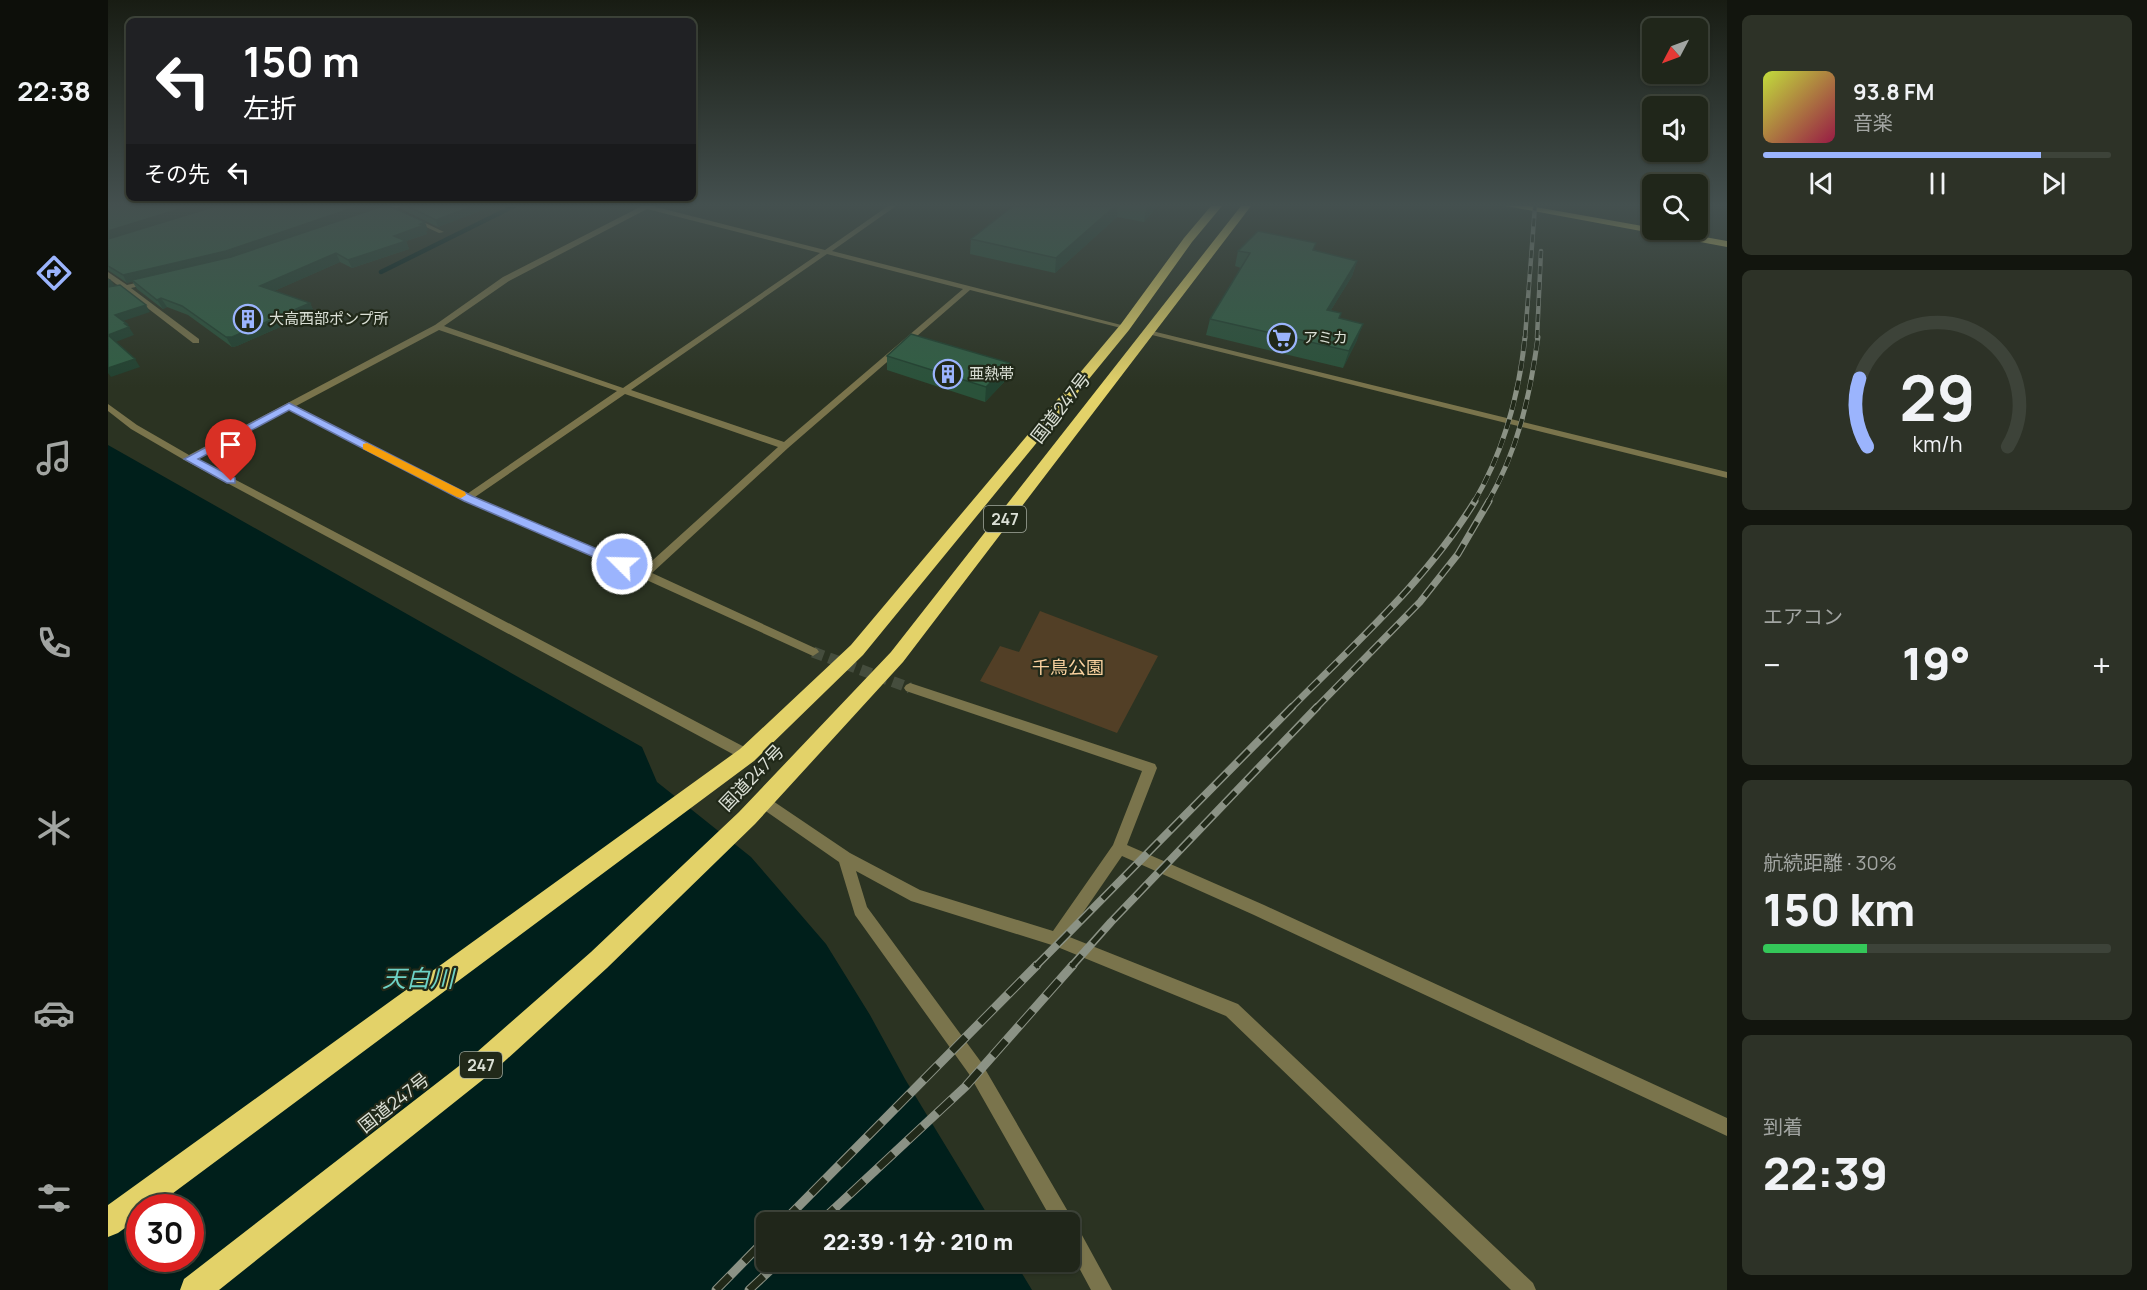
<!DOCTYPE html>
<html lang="ja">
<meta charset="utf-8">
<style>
body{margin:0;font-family:Manrope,"Noto Sans JP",sans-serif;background:#2d3227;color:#f1f3f6;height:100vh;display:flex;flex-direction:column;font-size:22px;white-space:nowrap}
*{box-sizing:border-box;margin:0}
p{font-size:20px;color:#a2a5a2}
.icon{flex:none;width:33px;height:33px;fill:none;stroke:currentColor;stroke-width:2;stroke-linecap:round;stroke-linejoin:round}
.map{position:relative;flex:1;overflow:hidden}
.details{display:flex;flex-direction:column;gap:15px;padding:15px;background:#12150e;width:420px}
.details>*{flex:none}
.top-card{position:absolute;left:18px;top:18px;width:570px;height:183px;border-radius:9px;box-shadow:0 2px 4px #0004,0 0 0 2px #3d4339;background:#202124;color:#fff;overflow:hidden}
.needle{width:39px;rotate:229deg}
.buttons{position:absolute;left:1534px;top:18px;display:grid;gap:12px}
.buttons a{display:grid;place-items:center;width:66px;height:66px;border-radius:9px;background:#20261a;box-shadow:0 2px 4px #0004,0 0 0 2px #3d4339;font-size:30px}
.speed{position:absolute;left:18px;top:1194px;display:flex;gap:12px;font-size:30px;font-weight:700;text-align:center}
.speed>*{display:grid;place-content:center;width:78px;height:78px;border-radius:50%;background:#20261a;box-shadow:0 2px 4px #0004,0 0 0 2px #3d4339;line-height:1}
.speed .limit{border:9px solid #d22;background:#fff;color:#111}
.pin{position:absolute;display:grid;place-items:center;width:51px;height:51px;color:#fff;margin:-62px -26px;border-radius:50% 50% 50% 0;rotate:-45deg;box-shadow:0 0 6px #0007}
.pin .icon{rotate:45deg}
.me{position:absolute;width:66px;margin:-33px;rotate:293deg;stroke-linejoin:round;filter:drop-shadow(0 0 4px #0008)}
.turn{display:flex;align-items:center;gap:21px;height:126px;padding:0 18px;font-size:27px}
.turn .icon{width:78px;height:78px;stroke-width:2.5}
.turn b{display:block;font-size:42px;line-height:51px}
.then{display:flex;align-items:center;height:57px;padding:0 18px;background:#0003;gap:12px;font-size:22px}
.big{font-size:45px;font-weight:800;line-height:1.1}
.details .card{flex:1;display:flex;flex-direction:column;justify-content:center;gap:9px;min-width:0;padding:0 21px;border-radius:9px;background:#2d3227}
.details .dial{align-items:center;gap:0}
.dial svg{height:156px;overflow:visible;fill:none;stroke:#3d4339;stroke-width:7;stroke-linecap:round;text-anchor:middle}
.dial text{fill:#f1f3f6;stroke:none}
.song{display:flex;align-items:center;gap:18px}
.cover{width:72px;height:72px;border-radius:9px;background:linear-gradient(135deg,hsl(70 70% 55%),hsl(340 70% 35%))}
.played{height:6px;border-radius:3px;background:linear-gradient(90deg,#9bb4fd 80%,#3d4339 80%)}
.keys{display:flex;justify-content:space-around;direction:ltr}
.heat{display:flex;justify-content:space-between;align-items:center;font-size:33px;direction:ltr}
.charge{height:9px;border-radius:4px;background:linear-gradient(90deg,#34c759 30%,#3d4339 0)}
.trip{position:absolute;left:648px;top:1212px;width:324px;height:60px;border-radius:9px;background:#20261a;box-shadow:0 2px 4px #0004,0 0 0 2px #3d4339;font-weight:800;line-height:60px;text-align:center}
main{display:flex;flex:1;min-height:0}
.tab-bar{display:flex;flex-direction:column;width:108px;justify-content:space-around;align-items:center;background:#0d0f0a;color:#a2a5a2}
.tab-bar .icon{width:42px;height:42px}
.tab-bar .current{color:#9bb4fd}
.tab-bar b{font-size:27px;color:#f1f3f6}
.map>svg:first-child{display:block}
.green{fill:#523f26}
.water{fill:#001f1b;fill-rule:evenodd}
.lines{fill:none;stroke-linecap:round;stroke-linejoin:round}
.stream{stroke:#001f1b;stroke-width:4.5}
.street-tunnel{stroke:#454d3d;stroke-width:11;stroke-dasharray:11 6;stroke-linecap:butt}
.street{fill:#7a744c;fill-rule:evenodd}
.highway{fill:#e3d269;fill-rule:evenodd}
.rail-far4-casing{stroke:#8b9285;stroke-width:4.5}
.rail-far3-casing{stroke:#8b9285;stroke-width:5}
.rail-far2-casing{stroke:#8b9285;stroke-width:7}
.rail-far1-casing{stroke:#8b9285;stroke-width:8}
.rail-casing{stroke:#8b9285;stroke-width:9}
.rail-far4{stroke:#212919;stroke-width:3;stroke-dasharray:8;stroke-linecap:butt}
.rail-far3{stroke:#212919;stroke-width:4;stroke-dasharray:10;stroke-linecap:butt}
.rail-far2{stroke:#212919;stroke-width:4.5;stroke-dasharray:13;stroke-linecap:butt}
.rail-far1{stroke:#212919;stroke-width:5;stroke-dasharray:16;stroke-linecap:butt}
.rail{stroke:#212919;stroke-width:7;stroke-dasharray:20;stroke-linecap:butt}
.wall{fill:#2a523a}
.shaded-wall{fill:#224230}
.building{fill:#315f44;stroke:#224230;stroke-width:1.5}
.route{fill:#9bb4fd;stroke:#6575a4;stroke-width:1.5}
.slow{fill:#f59e0b}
.labels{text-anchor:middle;stroke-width:4.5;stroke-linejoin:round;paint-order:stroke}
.far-poi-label{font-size:15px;fill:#dbe0d6;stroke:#212919;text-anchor:start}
.shield{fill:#212919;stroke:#a3a99d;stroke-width:1.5}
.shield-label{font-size:16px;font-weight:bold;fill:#dbe0d6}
.street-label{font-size:18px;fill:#dbe0d6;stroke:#212919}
.park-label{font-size:18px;fill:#fad2a0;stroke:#212919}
.near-water-label{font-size:24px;font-style:italic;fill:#6dd2c6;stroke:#212919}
</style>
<main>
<nav class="tab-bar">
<b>22:38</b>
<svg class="icon current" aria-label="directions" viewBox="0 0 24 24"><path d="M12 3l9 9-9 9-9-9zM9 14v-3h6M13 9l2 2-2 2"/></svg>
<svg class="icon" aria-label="music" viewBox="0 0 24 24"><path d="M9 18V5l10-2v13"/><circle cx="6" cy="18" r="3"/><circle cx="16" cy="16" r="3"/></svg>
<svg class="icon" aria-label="phone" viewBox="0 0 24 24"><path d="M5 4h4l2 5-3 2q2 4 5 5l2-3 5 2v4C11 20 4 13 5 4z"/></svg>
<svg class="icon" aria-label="climate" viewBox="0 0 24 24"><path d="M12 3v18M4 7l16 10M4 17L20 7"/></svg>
<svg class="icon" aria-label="car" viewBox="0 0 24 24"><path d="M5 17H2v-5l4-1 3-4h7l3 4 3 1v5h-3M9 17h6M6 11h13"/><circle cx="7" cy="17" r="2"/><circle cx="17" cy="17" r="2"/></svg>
<svg class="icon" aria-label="filters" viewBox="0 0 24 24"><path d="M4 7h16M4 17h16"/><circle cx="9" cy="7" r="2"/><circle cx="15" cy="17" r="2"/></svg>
</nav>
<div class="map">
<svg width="1619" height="1290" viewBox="0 0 1619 1290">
<rect width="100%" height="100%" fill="#2b3322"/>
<!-- green -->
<path class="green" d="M932,611L1050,656L1009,733L872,681L892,646L911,652Z"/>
<!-- water -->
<path class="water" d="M0,445L534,747L549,782L643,857L718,944L762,1015L797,1079L884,1222H658V1262H907L924,1290H0ZM32,1208H82V1258H32Z"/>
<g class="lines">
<!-- stream -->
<path class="stream" d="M273,272L406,206"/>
<!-- street-tunnel -->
<path class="street-tunnel" d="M705,652L802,688"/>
<!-- street -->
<path class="street" d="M284,206H294L274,214L269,213Z
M534,206H544L717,250L780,206H788L724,251L1021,327L1017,329L862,290L680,448L544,573L709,649L711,652L705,656L532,577L356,500L181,410L88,459L644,751L646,755L644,759L639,760L634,759L78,461L23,429L0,411V404L29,425L81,455L327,325L395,277ZM539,209L712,253L515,388L336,326L401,281ZM719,254L855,289L676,442L523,390ZM331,330L509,391L359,494L188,406ZM517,394L670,447L535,569L367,497Z
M303,218H307L336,232L331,233L303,220Z
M0,272L19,285L45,279V283L23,288L91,339V343H85L16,290L0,294V290L12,287L0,278Z
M1040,330L1619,472V478L1040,334Z
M802,683L1047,764L1049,768L1019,845L1156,905L1619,1118V1136L1146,915L1014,856L959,936L1130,1004L1425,1283L1428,1290H1403L1118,1016L947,946L803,901L748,871L759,907L873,1062L962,1215L964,1224L969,1226L1004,1290H983L962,1251V1222H945L861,1074L747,915L731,862L649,805L647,801L649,797L654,795L659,797L742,853L812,890L945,931L1005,845L1034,771L798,691L796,688L798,685Z"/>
<!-- highway -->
<path class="highway" d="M1103,206H1114L1084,242L1021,330L755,655L646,761L45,1208H32V1217L10,1233L0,1237V1205L632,749L743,645L1013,324L1076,238Z
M1133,206H1143L795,662L647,824L499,968L387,1070L111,1290H72L76,1279L369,1052L483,952L631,812L783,652Z
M1398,206H1422L1619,241V247Z"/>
<!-- rail-far4 casing -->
<g class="rail-far4-casing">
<path id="rail-far4" d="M1417,338L1427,206
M1429,338L1433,251"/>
</g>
<!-- rail-far3 casing -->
<g class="rail-far3-casing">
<path id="rail-far3" d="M1366,502C1396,451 1411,395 1417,337
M1380,502C1410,450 1422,396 1430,337"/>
</g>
<!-- rail-far2 casing -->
<g class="rail-far2-casing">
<path id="rail-far2" d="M1183,708C1247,643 1319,580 1367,501
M1208,708L1312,602L1350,554L1381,501"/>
</g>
<!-- rail-far1 casing -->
<g class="rail-far1-casing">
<path id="rail-far1" d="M927,967L1184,707
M963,967L1003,922L1209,707"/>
</g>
<!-- rail casing -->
<g class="rail-casing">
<path id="rail" d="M675,1222L929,965
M712,1222L857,1087L965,965
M608,1290L658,1239
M641,1290L671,1262"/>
</g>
<!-- rail-far4 -->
<use href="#rail-far4" class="rail-far4"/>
<!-- rail-far3 -->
<use href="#rail-far3" class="rail-far3"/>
<!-- rail-far2 -->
<use href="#rail-far2" class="rail-far2"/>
<!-- rail-far1 -->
<use href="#rail-far1" class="rail-far1"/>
<!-- rail -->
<use href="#rail" class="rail"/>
</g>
<!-- wall -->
<path class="wall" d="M108,206H272L119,258L320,230L318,231L319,234L298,241L301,249L244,268L232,262L166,291L202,303L206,312L129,346L124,347L80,315L59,307L55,309L29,289L24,281L19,283L0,270V239Z
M292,206H385L330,227L293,209Z
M925,206H1050L1036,222L1009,217L947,273L862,254L863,239Z
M1130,251H1206L1249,261L1244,276L1223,310L1231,318L1249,340L1235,368L1098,335L1102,319L1133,268L1127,266Z
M779,356L902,363L901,377L877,402L779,370Z"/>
<!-- shaded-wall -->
<path class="shaded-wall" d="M81,206H107L0,239V231Z
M250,206H272L121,258L19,283L15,275Z
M365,206H385L330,227L328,220Z
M1007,206H1010L1009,217L947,273L948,258Z
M1040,206H1050L1036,222L1038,208Z
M317,222L320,230L318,231L319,234L298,241L301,249L244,268L240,260L286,236Z
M228,253L232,262L157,295L152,286Z
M1249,261L1244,276L1213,326L1219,310Z
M0,279H2L7,286L0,288Z
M53,298L59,307L55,309L49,300Z
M202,303L206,312L129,346L124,347L118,337Z
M38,305L42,312L12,322L7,315Z
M17,324H19L26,335L5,343L0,335Z
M1255,324L1249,340L1235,368L1241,351Z
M27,359L32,367L3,377L0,373V368Z
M902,363L901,377L877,402L878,387Z"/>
<!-- building -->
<path class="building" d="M0,206H81L0,231Z
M108,206H250L118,251L15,275L0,266V239Z
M275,206H281L317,222L312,224L316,225L286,236L298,241L240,260L228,253L152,286L202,303L124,337H118L74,306L53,298L49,300L24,280L123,257Z
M299,206H365L328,220Z
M905,206L925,207L1007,206L948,258L863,239Z
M1150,231L1208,243L1205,250L1249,261L1219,310L1233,313L1231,318L1255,324L1241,351L1102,319L1142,253L1130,251Z
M12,285L38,305L7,315L19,324H17L21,327L0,335V287Z
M803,334L902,363L878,387L779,356Z
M0,335L27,359L0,368Z"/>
<!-- sky -->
<linearGradient id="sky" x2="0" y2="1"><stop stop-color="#181c13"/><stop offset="0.53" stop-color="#44504f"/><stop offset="1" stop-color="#44504f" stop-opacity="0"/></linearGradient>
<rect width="1619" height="387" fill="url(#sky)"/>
<!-- route -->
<path class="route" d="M181,403L364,496L518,561L520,564L514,568L509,567L356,501L181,410L90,459L127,478V483H119L76,459Z"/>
<!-- slow -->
<path class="slow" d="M259,443L357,492L358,495L353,498L349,497L255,449V444Z"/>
<!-- icons -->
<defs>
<g id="building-ring" transform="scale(1.5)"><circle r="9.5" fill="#212919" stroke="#9bb4fd" stroke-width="1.5"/><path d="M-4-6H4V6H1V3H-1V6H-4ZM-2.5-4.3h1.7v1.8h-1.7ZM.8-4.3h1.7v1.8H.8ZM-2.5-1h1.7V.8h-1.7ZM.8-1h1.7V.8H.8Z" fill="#9bb4fd"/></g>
<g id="supermarket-ring" transform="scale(1.5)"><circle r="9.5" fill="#212919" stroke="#9bb4fd" stroke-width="1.5"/><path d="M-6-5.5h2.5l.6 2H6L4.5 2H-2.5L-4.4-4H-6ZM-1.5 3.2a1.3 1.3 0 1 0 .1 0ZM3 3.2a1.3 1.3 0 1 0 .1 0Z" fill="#9bb4fd"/></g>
</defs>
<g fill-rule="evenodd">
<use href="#building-ring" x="140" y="319"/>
<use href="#supermarket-ring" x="1174" y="338"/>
<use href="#building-ring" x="840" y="374"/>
</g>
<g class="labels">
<!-- far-poi labels -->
<g class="far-poi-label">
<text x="161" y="324">大高西部ポンプ所</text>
<text x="1195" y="343">アミカ</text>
<text x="861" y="379">亜熱帯</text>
</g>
<!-- shield labels -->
<g class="shield">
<rect x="876" y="506" width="42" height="26" rx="4.5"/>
<rect x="352" y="1052" width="42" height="26" rx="4.5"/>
</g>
<g class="shield-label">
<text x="897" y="525">247</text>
<text x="373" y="1071">247</text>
</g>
<!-- street labels -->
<g class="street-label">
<text transform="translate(953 408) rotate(-52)" y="6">国道247号</text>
<text transform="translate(644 778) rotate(-46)" y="6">国道247号</text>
<text transform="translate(286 1103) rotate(-38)" y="6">国道247号</text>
</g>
<!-- park labels -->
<g class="park-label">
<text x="960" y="674">千鳥公園</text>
</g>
<!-- near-water labels -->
<g class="near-water-label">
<text x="310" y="987">天白川</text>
</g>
</g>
</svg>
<div class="buttons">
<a><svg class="needle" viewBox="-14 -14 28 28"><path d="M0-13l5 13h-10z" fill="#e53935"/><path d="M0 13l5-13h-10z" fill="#a2a5a2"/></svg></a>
<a><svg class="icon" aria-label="sound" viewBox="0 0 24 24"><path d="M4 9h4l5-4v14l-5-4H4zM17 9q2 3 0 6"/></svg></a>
<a><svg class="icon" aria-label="search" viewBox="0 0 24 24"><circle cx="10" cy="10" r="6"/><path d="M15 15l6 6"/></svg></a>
</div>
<div class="speed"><div class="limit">30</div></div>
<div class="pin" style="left:123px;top:481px;background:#d93025"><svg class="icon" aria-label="arrive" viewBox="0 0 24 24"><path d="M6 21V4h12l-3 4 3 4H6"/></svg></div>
<svg class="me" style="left:514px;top:564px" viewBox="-20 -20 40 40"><circle r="17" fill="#9bb4fd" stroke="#fff" stroke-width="3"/><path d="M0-11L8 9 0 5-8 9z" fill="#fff"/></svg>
<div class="trip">22:39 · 1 分 · 210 m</div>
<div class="top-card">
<div class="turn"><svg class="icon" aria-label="left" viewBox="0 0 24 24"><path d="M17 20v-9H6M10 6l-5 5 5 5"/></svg><div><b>150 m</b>左折</div></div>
<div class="then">その先<svg class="icon" aria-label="left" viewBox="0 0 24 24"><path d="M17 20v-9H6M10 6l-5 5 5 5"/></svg></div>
</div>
</div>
<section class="details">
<div class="card">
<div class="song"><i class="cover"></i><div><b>93.8 FM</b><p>音楽</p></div></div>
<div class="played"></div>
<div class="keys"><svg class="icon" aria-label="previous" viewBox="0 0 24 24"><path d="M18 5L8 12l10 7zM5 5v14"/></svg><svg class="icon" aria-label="pause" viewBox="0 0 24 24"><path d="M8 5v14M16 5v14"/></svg><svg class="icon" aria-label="next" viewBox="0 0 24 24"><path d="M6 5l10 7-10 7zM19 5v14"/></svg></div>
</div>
<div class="card dial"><svg viewBox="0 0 100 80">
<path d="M14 69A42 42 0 1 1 86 69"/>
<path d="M14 69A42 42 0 0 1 10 34" stroke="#9bb4fd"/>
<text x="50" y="56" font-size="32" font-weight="700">29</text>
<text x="50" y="72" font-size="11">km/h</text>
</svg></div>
<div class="card"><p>エアコン</p>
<div class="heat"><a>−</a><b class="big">19°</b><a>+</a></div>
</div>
<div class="card"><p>航続距離 · 30%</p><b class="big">150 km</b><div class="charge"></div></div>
<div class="card"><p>到着</p><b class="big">22:39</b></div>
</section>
</main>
